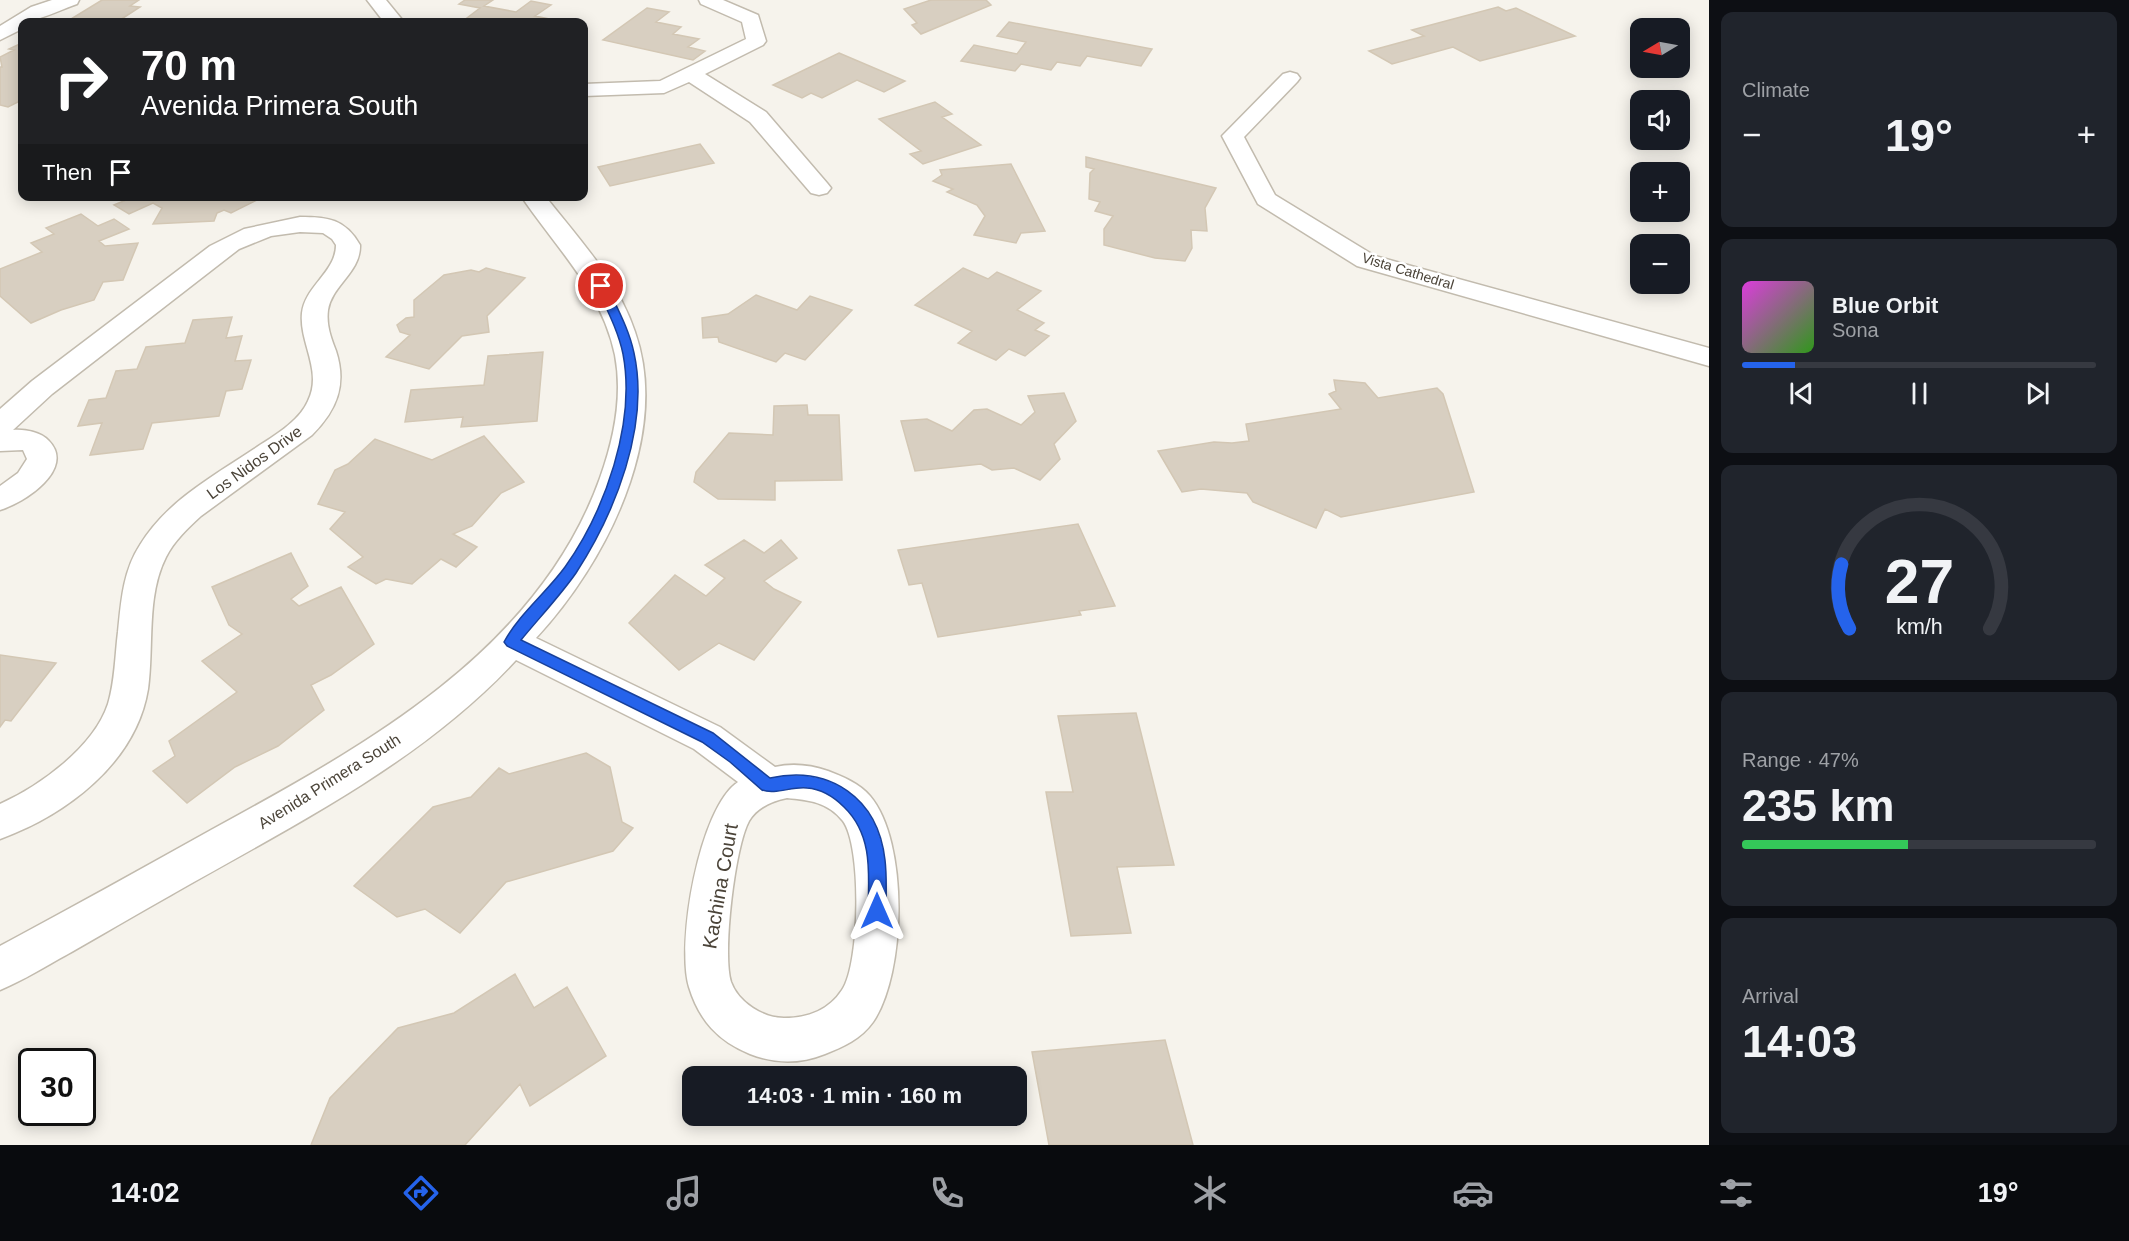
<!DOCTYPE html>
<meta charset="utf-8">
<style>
body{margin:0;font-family:Arial,sans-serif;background:#20242c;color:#f1f3f6;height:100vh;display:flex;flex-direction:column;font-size:22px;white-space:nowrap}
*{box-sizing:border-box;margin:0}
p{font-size:20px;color:#9ea1a6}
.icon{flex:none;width:33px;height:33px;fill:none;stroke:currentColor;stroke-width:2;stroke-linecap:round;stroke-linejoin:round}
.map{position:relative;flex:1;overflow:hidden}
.panel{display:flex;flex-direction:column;gap:12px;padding:12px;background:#0d0f14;width:420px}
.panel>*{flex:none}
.banner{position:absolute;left:18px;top:18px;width:570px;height:183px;border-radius:12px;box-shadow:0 3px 15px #0003;background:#202124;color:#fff;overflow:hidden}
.needle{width:39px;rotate:260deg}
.controls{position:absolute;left:1630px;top:18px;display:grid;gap:12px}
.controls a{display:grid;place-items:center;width:60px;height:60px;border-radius:12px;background:#171b24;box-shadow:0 3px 15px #0003;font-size:30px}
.speed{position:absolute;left:18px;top:1048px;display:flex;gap:12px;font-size:30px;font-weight:700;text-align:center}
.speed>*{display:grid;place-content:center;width:78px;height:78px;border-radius:50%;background:#171b24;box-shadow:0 3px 15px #0003;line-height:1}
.speed .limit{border:3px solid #111;border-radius:9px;background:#fff;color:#111}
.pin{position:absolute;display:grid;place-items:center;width:51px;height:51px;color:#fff;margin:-26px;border:3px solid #fff;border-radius:50%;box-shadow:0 2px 6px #0007}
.me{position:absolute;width:66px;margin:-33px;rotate:0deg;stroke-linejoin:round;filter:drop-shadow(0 0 4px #0008)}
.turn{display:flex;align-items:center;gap:21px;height:126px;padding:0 24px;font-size:27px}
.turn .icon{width:78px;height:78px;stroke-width:2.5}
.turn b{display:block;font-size:42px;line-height:51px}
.then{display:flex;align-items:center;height:57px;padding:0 24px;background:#0003;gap:12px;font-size:22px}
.big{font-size:45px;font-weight:700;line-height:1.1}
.panel .card{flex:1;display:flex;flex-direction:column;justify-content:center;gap:9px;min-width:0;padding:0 21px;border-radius:12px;background:#20242c}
.panel .dial{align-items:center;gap:0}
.dial svg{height:156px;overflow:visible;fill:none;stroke:#363941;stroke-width:7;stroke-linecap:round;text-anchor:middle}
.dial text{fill:#f1f3f6;stroke:none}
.song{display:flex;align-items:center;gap:18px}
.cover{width:72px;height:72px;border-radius:9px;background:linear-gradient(135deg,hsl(300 70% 55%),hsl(110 70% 35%))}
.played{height:6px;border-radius:3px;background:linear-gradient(90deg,#2563eb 15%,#363941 15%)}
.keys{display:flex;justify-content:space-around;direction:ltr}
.heat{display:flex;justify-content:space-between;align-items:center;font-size:33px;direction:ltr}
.charge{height:9px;border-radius:4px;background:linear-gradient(90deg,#34c759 47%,#363941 0)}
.trip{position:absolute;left:682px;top:1066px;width:345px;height:60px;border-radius:12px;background:#171b24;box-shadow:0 3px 15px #0003;font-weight:700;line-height:60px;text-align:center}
.tab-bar{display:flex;height:96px;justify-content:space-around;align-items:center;background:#090b0e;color:#9ea1a6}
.tab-bar .icon{width:42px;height:42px}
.tab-bar .current{color:#2563eb}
.tab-bar b{font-size:27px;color:#f1f3f6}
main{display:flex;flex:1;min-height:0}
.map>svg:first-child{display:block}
.building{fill:#d8cfc1;stroke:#d3c7b4;stroke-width:1.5}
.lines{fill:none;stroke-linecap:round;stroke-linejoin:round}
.minor-casing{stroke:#c2bbae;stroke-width:3}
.minor{fill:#fff;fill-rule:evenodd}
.route{fill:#2563eb;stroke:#184099;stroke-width:1.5}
.labels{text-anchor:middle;stroke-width:5;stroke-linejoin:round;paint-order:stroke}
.far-street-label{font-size:14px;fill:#4b4439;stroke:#fff}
.street-label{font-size:16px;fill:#4b4439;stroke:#fff}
.near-street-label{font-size:20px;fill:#4b4439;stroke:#fff}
</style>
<main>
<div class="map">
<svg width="1709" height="1145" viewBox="0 0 1709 1145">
<rect width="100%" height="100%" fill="#f6f3ec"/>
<!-- building -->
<path class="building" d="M102,0H139L130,6L140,7L117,22H66Z
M465,0H493L484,6L516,12L531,1L551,5L535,16L550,19L545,22L463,21L480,8L459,4Z
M931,0H986L991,5L921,34L912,25L917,23L904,9Z
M1498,7L1506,11L1516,8L1575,36L1480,61L1453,47L1392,64L1369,51L1424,36L1412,30Z
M647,8L669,12L656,22L681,27L673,34L699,39L688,47L705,51L693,60L603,40Z
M1009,22L1152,49L1141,66L1087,56L1080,66L1057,62L1051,70L1021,64L1015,71L961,61L974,45L1017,54L1026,42L997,36Z
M22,43V100L8,107L0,105V67H2L0,57L14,50L9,49Z
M839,53L905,81L884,92L857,80L822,98L811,93L802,98L773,85Z
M935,102L952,114L942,117L981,145L923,164L910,154L921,151L879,119Z
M700,144L714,163L610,186L598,167Z
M1086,157L1216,188L1205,208L1207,231L1191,230L1192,248L1185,261L1155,258L1104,245V229L1113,216L1095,211L1100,202L1089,199L1090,173L1094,169L1086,167Z
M1011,164L1045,231L1021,233L1016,243L974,235L985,216L977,205L947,192L953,189L933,181L942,175L940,170Z
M129,196H265L231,213L224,210L217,213L214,221L153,224L162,208L153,203L129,214L114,205L131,198Z
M81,214L98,226L114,219L129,229L99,241L105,246L138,243L123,280L103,282L94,300L61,310L31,323L0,296V269L42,252L31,243L54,234L46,228Z
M486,268L525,278L487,316L489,332L462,336L429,369L386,357L410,335L400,332L397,325L406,318L414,317V300L444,275L471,270L479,272Z
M963,268L988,279L997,272L1041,291L1017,310L1044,323L1035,330L1049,336L1025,356L1009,349L996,360L958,343L972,331L915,305Z
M756,295L797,310L810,296L852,310L805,360L785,353L776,362L719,342L718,337L703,338L702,318L728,314Z
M232,317L226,338L242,336L235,361L251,360L242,389L226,391L219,416L152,423L143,449L90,455L102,423L78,426L89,400L106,398L116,371L137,369L146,347L185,343L193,320Z
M543,352L537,421L461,427L463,417L405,422L411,390L484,385L488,356Z
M1334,380L1365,383L1378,398L1437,388L1443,394L1474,492L1341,517L1325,509L1316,528L1253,502L1247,493L1201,489L1182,492L1158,451L1214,442L1232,443L1249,441L1246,424L1341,409L1329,394L1336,391Z
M1064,393L1076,421L1054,444L1060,459L1040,480L1014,468L992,470L981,464L915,471L901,421L927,419L952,431L974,410L987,409L1021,425L1035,412L1028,396Z
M807,405L808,415H839L842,480L775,481V500L718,499L694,482L696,472L729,433L773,435L774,406Z
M484,436L524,482L501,493L472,526L453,534L477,547L456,567L441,559L412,584L386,579L376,584L348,567L363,557L330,529L345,512L318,504L335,470L348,464L375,439L432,460Z
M1078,524L1115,606L1079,611L1081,615L938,637L922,583L909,585L898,550Z
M744,540L764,553L781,540L797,558L764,581L774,589L801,602L754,660L719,643L679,670L629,623L675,575L706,596L725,578L705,565Z
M291,553L308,586L291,599L299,606L341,587L374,644L331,675L311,685L324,710L278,746L235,767L187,803L153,771L175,756L169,741L237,692L202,661L242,634L229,625L212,587Z
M0,655L56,663L11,721L5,720L0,727Z
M1136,713L1174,865L1117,867L1131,933L1071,936L1046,792H1073L1058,716Z
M586,753L610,767L622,822L633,828L613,851L506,882L460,933L425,909L397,917L354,886L433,807L471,797L499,768L509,774Z
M515,974L534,1008L567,987L606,1056L530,1106L520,1084L465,1145H311L330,1098L398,1028L454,1013Z
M1165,1040L1193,1145H1049L1032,1052Z"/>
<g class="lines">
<!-- minor casing -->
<g class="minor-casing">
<path id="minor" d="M52,0H79L77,4C62,9 36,22 22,22V29L0,40V26L31,7Z
M367,0H386L404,22H384Z
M699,0H723L758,15L766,41L763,45L705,74L766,112L827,183L831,188L827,193L819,195L811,193L750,122L689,82L664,93L584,96V84L660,81L746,39L742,22L701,4Z
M1290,72L1297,74L1300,78L1297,82L1244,137L1275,195L1375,256L1709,348V366L1357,266L1258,204L1222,136L1283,74Z
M521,196H545C578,238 618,280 635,332C671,435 606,563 536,638L720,727L775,767C792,763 811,765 828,771C843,777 859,783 870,796C909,842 906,974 873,1022C861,1039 843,1047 825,1054C800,1064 775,1064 750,1054C718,1041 699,1020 689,987C676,944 699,808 738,782L694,749L516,660C421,763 291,826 171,895C137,914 103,934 68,954C46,966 24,980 0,990V946C71,908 141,869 211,830C363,747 538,652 600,478C614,439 623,397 615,355C602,291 556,248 521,196ZM787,798C809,800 828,802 843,821C862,847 860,964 842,990C829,1010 808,1018 784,1018C763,1018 738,1002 731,982C722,954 735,846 749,821C757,807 773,801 787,798Z
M300,217C328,217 345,219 360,245C361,272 332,285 328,310C326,325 331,338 336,351C347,385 337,410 312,435L201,516C188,528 174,541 166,557C146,596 154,647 148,689C136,763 66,815 0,839V804C40,786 94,747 108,704C115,681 115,656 118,632C121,602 123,571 140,545C167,501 212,477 254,449C272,437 299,422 308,401C323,371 299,343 302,313C305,286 336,272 336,245L332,239L323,233L300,232L271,236L239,249L52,394L13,430C25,429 41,432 49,441C76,469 24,503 0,510V486L18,473L27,459L23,450L0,451V409L32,381L210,246L244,229Z"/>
</g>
<!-- minor -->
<use href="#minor" class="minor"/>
</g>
<!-- route -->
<path class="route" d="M601,283L607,286C617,308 629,329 634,353C650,426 615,513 576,573C560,596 539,618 521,640L713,733L770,778C830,765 878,798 885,860C887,876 886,894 886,911L883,916L877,919L871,916L868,911C869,873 873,835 844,807C834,797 821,789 807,788C793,786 775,795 762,790L730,762L702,742L507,646L504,642C519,614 547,592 565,567C605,511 636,423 623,354C618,330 606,308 596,286Z"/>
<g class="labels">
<!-- far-street labels -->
<g class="far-street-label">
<text transform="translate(1408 271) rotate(17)" y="5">Vista Cathedral</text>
</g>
<!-- street labels -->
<g class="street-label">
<text transform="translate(254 462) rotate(-36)" y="6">Los Nidos Drive</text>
<text transform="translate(329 781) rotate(-32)" y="6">Avenida Primera South</text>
</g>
<!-- near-street labels -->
<g class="near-street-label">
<text transform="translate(720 886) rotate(-80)" y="7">Kachina Court</text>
</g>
</g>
</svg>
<div class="controls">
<a><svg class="needle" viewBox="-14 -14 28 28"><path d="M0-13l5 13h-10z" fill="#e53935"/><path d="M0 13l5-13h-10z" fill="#9ea1a6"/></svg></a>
<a><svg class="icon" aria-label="sound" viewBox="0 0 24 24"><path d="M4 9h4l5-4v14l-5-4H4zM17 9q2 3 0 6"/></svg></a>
<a>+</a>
<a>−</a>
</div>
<div class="speed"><div class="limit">30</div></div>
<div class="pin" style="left:601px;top:286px;background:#d93025"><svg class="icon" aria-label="arrive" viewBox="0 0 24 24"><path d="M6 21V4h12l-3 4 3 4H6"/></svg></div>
<svg class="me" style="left:877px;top:911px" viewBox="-20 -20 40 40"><path d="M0-17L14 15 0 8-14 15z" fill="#2563eb" stroke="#fff" stroke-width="4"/></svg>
<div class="trip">14:03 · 1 min · 160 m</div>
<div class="banner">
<div class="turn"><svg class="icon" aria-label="right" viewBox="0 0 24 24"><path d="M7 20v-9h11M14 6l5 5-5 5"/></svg><div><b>70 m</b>Avenida Primera South</div></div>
<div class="then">Then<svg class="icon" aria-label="arrive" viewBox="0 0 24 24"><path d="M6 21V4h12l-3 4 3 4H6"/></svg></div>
</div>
</div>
<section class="panel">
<div class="card"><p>Climate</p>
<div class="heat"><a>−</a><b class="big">19°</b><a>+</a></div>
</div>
<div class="card">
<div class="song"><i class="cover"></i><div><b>Blue Orbit</b><p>Sona</p></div></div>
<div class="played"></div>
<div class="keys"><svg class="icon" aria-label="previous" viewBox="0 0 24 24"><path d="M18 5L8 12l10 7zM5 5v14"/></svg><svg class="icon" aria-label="pause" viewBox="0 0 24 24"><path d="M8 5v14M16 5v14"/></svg><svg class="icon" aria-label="next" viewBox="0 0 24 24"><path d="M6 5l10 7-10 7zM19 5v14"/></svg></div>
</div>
<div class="card dial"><svg viewBox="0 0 100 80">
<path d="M14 69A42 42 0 1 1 86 69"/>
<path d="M14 69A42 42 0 0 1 10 36" stroke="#2563eb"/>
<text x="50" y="56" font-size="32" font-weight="700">27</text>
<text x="50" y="72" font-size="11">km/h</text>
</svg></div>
<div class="card"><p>Range · 47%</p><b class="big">235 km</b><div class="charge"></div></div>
<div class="card"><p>Arrival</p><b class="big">14:03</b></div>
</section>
</main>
<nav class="tab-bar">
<b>14:02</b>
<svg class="icon current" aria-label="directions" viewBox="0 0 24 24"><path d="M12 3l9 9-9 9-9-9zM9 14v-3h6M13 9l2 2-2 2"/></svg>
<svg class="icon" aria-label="music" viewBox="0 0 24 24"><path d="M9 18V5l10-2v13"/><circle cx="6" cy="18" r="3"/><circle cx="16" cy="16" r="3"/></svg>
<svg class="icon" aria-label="phone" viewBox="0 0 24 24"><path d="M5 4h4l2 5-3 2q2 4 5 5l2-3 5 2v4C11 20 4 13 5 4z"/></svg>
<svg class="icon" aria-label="climate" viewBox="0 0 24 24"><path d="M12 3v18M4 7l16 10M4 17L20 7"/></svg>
<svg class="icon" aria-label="car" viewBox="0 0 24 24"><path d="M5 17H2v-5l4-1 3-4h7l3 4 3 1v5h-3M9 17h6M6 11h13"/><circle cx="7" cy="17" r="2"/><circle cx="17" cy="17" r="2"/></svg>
<svg class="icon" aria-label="filters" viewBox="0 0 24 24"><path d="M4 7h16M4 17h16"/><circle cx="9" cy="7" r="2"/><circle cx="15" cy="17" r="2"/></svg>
<b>19°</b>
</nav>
